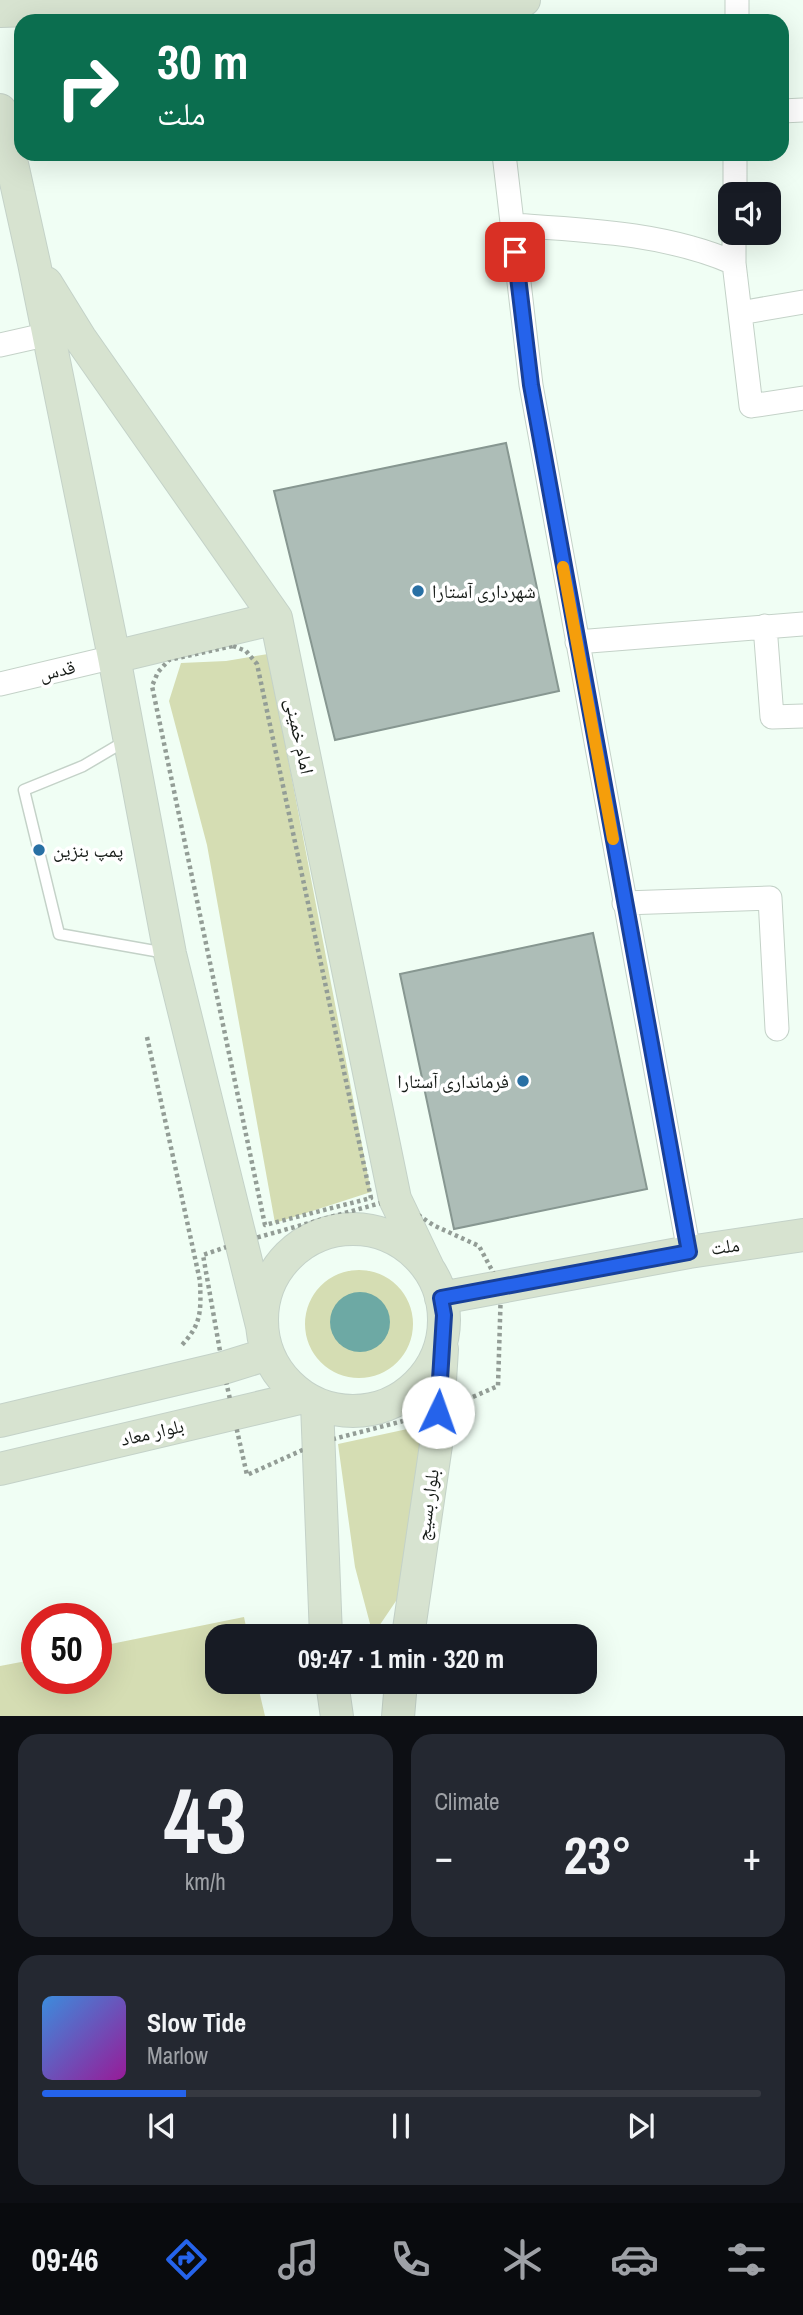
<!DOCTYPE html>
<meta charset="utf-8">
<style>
body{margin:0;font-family:"Archivo Narrow","Noto Naskh Arabic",sans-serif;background:#242831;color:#f1f3f6;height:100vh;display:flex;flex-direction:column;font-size:26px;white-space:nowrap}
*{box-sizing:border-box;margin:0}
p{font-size:23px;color:#9ea1a6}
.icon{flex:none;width:38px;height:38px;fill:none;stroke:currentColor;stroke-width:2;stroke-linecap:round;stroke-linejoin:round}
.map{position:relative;height:1716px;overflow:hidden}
.drawer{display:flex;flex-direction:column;gap:18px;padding:18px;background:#0d0f14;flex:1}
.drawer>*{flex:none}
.banner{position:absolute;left:14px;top:14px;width:775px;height:147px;border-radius:21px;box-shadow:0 7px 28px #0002;background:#0b6e4f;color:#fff;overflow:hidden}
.fabs{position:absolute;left:718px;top:182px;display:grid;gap:14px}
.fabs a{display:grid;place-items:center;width:63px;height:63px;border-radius:14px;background:#171b24;box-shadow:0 7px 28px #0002;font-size:35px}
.speed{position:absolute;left:21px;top:1603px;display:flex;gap:14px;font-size:35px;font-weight:700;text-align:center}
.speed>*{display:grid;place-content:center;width:91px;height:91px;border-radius:50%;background:#171b24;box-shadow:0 7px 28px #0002;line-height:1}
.speed .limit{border:10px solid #d22;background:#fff;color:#111}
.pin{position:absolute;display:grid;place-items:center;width:60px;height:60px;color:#fff;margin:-30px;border-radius:14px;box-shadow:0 4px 10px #0006}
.me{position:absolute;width:77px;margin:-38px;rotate:3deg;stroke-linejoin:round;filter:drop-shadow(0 0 5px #0008)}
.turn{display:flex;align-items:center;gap:24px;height:147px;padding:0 28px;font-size:32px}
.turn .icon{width:91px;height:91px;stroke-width:2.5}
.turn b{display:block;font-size:49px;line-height:60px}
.big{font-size:52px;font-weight:700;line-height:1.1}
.drawer .widget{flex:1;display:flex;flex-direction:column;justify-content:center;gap:10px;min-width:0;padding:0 24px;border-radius:21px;background:#242831}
.drawer .dial{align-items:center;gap:0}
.dial b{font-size:91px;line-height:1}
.song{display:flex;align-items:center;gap:21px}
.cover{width:84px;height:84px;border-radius:10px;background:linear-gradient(135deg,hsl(210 70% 55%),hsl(300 70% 35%))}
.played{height:7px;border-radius:4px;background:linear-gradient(90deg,#2563eb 20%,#363941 20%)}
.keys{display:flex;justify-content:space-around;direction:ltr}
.heat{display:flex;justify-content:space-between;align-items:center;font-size:38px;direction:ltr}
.drawer .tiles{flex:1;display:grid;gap:18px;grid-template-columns:1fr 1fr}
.widget:last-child{grid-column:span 2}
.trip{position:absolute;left:205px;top:1624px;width:392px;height:70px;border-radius:21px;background:#171b24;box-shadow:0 7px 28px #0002;font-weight:700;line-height:70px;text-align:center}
.dock{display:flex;height:112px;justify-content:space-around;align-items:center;background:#090b0e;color:#9ea1a6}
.dock .icon{width:49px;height:49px}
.dock .active{color:#2563eb}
.dock b{font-size:32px;color:#f1f3f6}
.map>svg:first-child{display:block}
.green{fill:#d5ddb3}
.water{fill:#6da9a4}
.building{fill:#adbdb7;stroke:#879791;stroke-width:2}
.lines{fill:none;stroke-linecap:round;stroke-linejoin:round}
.lane-casing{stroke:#c4d2c8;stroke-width:13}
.street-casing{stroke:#c4d2c8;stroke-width:25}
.secondary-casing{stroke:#c4d2c8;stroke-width:34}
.path{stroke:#939d96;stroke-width:4.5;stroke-dasharray:3.5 3.5;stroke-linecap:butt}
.lane{stroke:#fff;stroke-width:10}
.street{stroke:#fff;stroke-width:23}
.secondary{stroke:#d7e3d0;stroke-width:32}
.route-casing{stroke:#184099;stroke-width:18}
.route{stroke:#2563eb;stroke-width:12}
.slow{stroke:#f59e0b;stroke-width:12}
.poi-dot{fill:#2870a4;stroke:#fff;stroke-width:2.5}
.labels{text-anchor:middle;stroke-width:7;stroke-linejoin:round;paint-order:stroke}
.poi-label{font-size:19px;fill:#161b17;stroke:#fff;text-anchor:start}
.street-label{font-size:19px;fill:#161b17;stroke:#fff}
</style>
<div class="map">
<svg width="803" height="1717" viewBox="0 0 803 1717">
<rect width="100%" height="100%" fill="#f0fef4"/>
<!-- green -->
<path class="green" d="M268,654L371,1192L275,1223L207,845L169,701L181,663L226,661Z
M305 1324a54 54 0 1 1 108 0a54 54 0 1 1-108 0Z
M426,1425L398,1598L373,1635L355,1567L338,1444Z
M244,1617L248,1636H217V1682H257L265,1716H0V1666L37,1659V1678H96V1647Z"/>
<!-- water -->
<path class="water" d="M330 1322a30 30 0 1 1 60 0a30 30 0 1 1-60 0Z"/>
<!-- building -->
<path class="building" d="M506,443L559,691L335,740L274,491Z
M593,933L647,1189L454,1229L400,974Z"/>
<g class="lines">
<!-- lane casing -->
<g class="lane-casing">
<path id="lane" d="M127,740L83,766L24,790L59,934L166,953"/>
</g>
<!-- street casing -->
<g class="street-casing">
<path id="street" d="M737,21V0
M782,111L803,110
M504,154L531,385L689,1252
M735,194V154
M512,225C585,230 666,233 734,263L751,406L803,398
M734,263V233
M740,313L803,302
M0,345L49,334
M765,626L772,717L803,716
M577,642L803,624
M0,684L114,657
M624,903L770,898L777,1029"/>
</g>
<!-- secondary casing -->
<g class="secondary-casing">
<path id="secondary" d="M0,11L166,6L487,3L524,0
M0,110L34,263L114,657L170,954L262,1326
M46,283L80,338L276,618L395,1199L428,1268
M114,657L276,618
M262 1320a91 91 0 1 1 182 0a91 91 0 1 1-182 0Z
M441,1298L689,1252L803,1235
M317,1404L326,1636
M0,1421L223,1368L268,1354
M0,1469L304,1397
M408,1636L436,1445L442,1349
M332,1682L337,1717
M398,1717L401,1682"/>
</g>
<!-- path -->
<path class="path" d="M233,646L246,651L257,664L371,1198L265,1225L152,686L158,672L169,660Z
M147,1037L200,1281C201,1311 202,1324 181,1346
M395,1199L433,1225L479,1246L501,1287L498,1386L438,1412L318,1443L247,1475L223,1368L203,1255L241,1242Z"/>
<!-- lane -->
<use href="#lane" class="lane"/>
<!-- street -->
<use href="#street" class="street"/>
<!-- secondary -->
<use href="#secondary" class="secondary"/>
</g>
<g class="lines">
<!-- route casing -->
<g class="route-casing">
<path id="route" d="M438,1412L444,1315L441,1298L689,1252L531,385L515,252"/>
</g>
<!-- route -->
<use href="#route" class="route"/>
<!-- slow -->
<path class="slow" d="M563,567L613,839"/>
</g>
<!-- markers -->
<g class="poi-dot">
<circle cx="418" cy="591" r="7"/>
<circle cx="39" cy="850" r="7"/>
<circle cx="523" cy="1081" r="7"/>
</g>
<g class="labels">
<!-- poi labels -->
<g class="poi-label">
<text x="432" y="598">شهرداری آستارا</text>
<text x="53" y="857">پمپ بنزین</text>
<text x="509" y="1088" text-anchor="end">فرمانداری آستارا</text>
</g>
<!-- street labels -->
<g class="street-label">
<text transform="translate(57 670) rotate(-13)" y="7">قدس</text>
<text transform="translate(300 736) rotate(78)" y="7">امام خمینی</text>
<text transform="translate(725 1246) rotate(-8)" y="7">ملت</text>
<text transform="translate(152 1432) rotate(-13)" y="7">بلوار معاد</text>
<text transform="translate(427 1505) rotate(-82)" y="7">بلوار بسیج</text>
</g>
</g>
</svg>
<div class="fabs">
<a><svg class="icon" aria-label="sound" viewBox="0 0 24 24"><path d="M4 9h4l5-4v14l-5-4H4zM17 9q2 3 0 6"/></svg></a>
</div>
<div class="speed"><div class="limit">50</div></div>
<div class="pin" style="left:515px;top:252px;background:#d93025"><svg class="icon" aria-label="arrive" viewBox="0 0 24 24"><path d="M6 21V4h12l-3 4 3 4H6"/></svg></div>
<svg class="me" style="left:438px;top:1412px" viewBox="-20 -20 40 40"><circle r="19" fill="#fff"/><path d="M0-13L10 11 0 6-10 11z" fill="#2563eb"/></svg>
<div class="trip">09:47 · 1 min · 320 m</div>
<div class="banner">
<div class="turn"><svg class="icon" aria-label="right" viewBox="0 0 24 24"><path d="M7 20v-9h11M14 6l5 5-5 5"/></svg><div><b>30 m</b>ملت</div></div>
</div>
</div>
<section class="drawer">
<div class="tiles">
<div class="widget dial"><b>43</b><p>km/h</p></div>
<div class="widget"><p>Climate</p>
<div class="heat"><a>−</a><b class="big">23°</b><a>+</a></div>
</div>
<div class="widget">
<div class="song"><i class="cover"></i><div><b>Slow Tide</b><p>Marlow</p></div></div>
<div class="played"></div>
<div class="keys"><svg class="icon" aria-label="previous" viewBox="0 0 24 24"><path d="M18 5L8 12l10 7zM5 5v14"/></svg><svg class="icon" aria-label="pause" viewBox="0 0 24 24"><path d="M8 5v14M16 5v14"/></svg><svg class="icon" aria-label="next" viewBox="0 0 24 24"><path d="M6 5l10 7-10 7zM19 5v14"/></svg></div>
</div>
</div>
</section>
<nav class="dock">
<b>09:46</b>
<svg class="icon active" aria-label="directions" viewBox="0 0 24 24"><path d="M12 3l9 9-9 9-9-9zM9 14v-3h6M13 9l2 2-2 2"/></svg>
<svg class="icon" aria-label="music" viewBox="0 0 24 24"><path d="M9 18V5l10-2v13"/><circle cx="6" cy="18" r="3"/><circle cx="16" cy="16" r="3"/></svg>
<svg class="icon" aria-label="phone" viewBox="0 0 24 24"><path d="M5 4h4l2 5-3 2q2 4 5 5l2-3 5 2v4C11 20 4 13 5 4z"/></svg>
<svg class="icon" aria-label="climate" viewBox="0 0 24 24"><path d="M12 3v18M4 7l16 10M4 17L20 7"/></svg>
<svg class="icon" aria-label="car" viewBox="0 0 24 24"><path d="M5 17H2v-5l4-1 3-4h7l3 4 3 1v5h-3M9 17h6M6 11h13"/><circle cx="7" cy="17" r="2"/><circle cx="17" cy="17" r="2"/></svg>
<svg class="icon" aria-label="filters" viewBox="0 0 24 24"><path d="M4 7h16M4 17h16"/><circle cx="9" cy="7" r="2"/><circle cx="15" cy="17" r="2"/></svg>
</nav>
